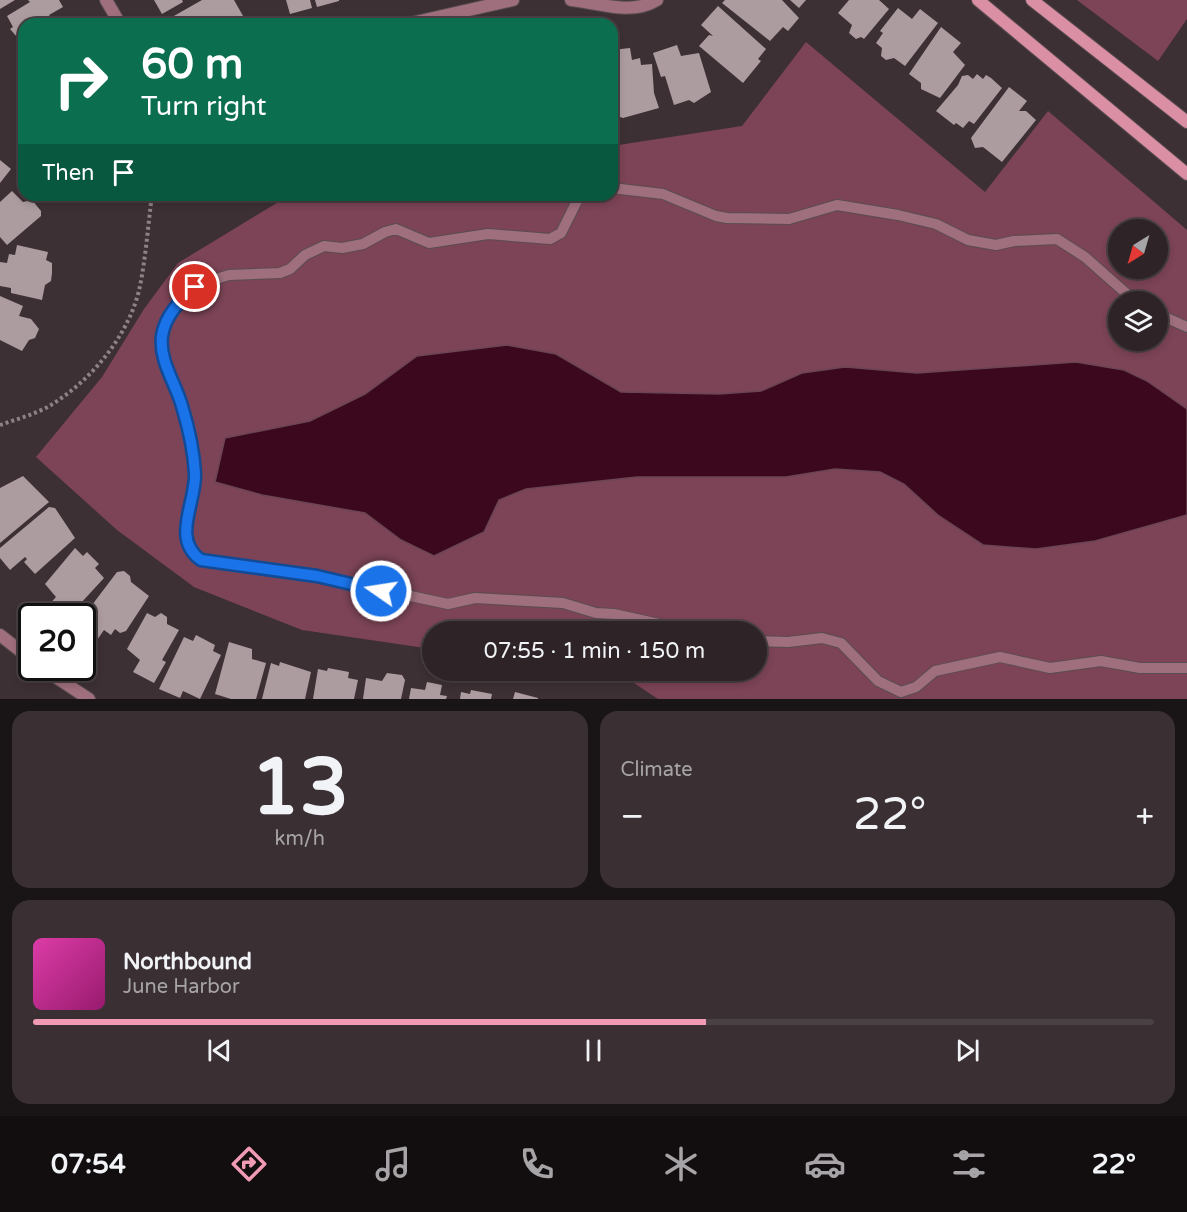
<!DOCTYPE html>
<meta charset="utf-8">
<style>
body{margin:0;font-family:"Varela Round",sans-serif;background:#3a3033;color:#f1f3f6;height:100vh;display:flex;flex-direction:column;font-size:22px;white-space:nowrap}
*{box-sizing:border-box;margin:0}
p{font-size:20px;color:#a7a4a7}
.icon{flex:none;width:33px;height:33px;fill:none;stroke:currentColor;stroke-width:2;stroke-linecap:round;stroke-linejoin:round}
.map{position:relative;height:699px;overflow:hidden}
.panel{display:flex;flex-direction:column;gap:12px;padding:12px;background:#191415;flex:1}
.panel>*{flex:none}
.top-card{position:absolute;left:18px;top:18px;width:600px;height:183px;border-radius:18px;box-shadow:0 3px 9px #0003,0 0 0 2px #494144;background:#0b6e4f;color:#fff;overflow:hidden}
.needle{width:39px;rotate:217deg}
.buttons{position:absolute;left:1108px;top:219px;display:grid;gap:12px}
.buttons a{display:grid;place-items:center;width:60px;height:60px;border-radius:50%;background:#2e2427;box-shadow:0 3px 9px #0003,0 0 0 2px #494144;font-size:30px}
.speed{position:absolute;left:18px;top:603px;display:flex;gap:12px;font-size:30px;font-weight:700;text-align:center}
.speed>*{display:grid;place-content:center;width:78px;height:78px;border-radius:50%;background:#2e2427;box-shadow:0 3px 9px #0003,0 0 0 2px #494144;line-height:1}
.speed .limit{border:3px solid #111;border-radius:9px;background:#fff;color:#111}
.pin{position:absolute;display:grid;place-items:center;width:51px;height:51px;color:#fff;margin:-26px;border:3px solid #fff;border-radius:50%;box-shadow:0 2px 6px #0007}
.me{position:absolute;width:66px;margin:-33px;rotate:283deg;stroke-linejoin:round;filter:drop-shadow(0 0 4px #0008)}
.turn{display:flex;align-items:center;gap:21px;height:126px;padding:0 24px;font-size:27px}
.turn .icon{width:78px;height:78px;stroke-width:2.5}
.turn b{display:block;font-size:42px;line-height:51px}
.then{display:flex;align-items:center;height:57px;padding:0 24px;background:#0003;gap:12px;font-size:22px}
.big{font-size:45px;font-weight:600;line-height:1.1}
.panel .tile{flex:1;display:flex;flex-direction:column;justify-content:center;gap:9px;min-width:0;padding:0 21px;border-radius:18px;background:#3a3033}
.panel .dial{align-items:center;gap:0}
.dial b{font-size:78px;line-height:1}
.song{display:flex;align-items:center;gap:18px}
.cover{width:72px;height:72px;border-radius:9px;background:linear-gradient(135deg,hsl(320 70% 55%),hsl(320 70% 35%))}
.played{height:6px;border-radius:3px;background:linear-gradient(90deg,#f19ab4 60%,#494144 60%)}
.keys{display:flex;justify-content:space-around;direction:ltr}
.heat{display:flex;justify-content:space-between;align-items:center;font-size:33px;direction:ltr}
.panel .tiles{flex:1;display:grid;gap:12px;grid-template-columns:1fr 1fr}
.tile:last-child{grid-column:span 2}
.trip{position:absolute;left:422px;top:621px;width:345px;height:60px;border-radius:30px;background:#2e2427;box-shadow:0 3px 9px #0003,0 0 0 2px #494144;font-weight:600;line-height:60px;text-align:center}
.tab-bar{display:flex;height:96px;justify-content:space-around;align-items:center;background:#120e10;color:#a7a4a7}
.tab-bar .icon{width:42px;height:42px}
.tab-bar .active{color:#f19ab4}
.tab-bar b{font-size:27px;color:#f1f3f6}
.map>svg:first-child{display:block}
.green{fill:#7c4456;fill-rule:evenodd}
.water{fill:#3b081d;stroke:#6b4554;stroke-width:1.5}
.building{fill:#ac9ca0}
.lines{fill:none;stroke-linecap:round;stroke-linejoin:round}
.lane-casing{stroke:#594d51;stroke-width:12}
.street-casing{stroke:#594d51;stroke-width:14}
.secondary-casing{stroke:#594d51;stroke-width:14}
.path{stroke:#8d8285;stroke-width:4;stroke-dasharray:3 3;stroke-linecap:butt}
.lane{stroke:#9f6f7d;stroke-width:10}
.street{stroke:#9f6f7d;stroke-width:12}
.secondary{stroke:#db8fa5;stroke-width:12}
.route-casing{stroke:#114b97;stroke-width:15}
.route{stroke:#1a73e8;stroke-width:10}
</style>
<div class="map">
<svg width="1187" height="699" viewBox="0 0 1187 699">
<rect width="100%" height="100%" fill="#3d3034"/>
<!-- green -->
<path class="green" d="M1077,0H1187V19L1158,61Z
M806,42L985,192L1048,111L1187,230V699H658L616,671L756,670V632H432V649L302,630L194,587L117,530L36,457L102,377L144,309L178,263L285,198L306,195H612V146L742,126ZM1119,230H1158V268H1119ZM1119,302H1158V340H1119Z"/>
<!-- water -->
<path class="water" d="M507,345L556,354L621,392L719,394L761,391L802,373L845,367L917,373L1076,362L1124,370L1147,381L1187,409V515L1095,541L1036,549L983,545L939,516L904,484L880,472L835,469L786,477H637L526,489L499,500L484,532L434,556L401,540L365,513L262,495L215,482L225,438L310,421L365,394L417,356Z"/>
<!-- building -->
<path class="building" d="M0,0H15L0,9Z
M28,0H59L63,7L49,15L55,24H24V45L10,29L13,27L7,16L30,2Z
M154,0H182L183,2L162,14Z
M202,0H234L247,23L166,24L165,21Z
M286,0H310L312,8L290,14Z
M315,0H339V1L317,7Z
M725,0H782L799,18L788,31L783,27L770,41L722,3Z
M790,0H806L799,8Z
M849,0H879L889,9L864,39L861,37L856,39L849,33L852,25L838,13Z
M718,6L766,49L758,59L761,61L743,83L699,46L709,35L713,36L701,25Z
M898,8L912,19L920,9L938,23L905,66L894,58L886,60L881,56L882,48L876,43L883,33L880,31Z
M941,27L961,43L953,52L965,65L940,98L921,89V83L909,74Z
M677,45L681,56L699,53L711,92L694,103L689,100L674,105L665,76L661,77L653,53Z
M630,48L632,60L640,58L641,65L652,64L654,93L659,108L623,118L614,115L612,50Z
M977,74L983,79L986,75L991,78L1002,88L974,124L969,121L963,128L956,123L954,125L936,111L958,85L962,76L968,75L973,79Z
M1009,87L1027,101L1019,111H1026L1036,120L1002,162L983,147L975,148L971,138Z
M0,160L11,169L0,183Z
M12,191L23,202L32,200L41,211V216L7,245L0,237V202Z
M17,245L48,252L46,260L52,263V273L51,281L45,285L42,300L11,293V288L0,286V262L7,263L9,254L15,255Z
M0,296L23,306L19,316L31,319L39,329L35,338L29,340L22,351L0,340Z
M23,476L49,502L0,543V488Z
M49,507L55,508L75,538L35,574L24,562L27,559L25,557L10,570L0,558V548Z
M75,548L83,556L87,552L99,564L95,568L104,578L69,616H58L47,607L56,597L45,584Z
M124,571L130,576L131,582L149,596L126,631L120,633L115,629L111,635L104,630L97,640L82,632V616H79L89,603L92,605L117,572Z
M147,613L155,617L161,613L167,617V624L179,630L162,660L166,662L154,683L133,672L140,660L127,649Z
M196,635L215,645L213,651L221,655L200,699L183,691L180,698L159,689L184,637L193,641Z
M229,642L252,649V659L266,663L256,699H231L215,694Z
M280,662L311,672L305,699H262L271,663L279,666Z
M328,668L349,672L348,678L358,680L354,699H313L318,669L327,671Z
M387,673L402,675L405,680L401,699H363L366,678L382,681Z
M427,682L442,685L440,695L447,696L446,699H409L411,688L425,690Z
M471,690L492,694L491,699H460L461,692L470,694Z
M515,692L538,698V699H513Z"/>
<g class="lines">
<!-- lane casing -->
<g class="lane-casing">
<path id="lane" d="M612,188L663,194L716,216L727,218L789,219L837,205L898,215L936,224L968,240L996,245L1014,241L1057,239L1085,257L1136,302
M580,195L561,233L550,239L488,234L429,243L396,229L385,232L363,244L342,248L324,246L305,255L290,269L280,273L229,275L216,279L195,287L183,298L166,322L161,348L182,405L188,432L195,474L185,533L192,553L200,559L317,576L448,604L475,598L563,603L596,613L614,614L695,632
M1158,314L1187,327
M756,641L788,642L822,638L841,643L878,681L901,692L916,687L935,671L1000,657L1050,668L1101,661L1140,668H1187"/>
</g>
<!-- street casing -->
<g class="street-casing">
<path id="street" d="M106,0L120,24
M571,0C600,3 631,16 657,0
M407,24L513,0
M0,635L32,660
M42,668L89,699"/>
</g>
<!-- secondary casing -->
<g class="secondary-casing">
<path id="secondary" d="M978,0L1187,174
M1032,0L1187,122"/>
</g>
<!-- path -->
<path class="path" d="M0,425C17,419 36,414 51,405C92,380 130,334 140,286C146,256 148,225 152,195"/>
<!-- lane -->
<use href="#lane" class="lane"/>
<!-- street -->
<use href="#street" class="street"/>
<!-- secondary -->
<use href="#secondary" class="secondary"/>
</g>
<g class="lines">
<!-- route casing -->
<g class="route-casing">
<path id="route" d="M195,287C181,300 165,315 162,336C159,361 175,382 182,406C188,426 194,452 195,474C196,503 171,539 201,560L317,576L381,591"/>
</g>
<!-- route -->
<use href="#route" class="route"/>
</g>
</svg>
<div class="buttons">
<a><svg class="needle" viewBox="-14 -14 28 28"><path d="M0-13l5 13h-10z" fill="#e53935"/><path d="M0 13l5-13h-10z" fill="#a7a4a7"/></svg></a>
<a><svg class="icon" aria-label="layers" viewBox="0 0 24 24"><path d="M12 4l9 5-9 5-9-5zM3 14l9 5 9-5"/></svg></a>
</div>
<div class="speed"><div class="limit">20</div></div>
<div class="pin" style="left:195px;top:287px;background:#d93025"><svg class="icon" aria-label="arrive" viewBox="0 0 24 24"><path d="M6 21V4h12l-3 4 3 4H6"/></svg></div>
<svg class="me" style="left:381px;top:591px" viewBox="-20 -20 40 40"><circle r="17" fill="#1a73e8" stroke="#fff" stroke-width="3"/><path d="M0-11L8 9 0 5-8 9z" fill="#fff"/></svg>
<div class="trip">07:55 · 1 min · 150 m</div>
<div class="top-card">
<div class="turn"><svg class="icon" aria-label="right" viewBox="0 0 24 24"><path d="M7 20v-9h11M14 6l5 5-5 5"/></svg><div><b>60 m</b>Turn right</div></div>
<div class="then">Then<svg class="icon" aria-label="arrive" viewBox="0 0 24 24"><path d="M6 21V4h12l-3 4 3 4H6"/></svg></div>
</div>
</div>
<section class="panel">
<div class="tiles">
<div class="tile dial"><b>13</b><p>km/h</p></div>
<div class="tile"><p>Climate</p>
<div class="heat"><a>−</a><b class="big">22°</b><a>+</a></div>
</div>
<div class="tile">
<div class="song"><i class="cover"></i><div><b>Northbound</b><p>June Harbor</p></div></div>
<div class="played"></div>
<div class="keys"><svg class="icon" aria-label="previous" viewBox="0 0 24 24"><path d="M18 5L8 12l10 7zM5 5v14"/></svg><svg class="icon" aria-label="pause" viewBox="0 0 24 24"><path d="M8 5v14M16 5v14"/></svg><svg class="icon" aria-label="next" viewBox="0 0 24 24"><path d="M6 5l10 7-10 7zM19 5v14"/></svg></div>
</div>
</div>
</section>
<nav class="tab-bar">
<b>07:54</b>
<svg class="icon active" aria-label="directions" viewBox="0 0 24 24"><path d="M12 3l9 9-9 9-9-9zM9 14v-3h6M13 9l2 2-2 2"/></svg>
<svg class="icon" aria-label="music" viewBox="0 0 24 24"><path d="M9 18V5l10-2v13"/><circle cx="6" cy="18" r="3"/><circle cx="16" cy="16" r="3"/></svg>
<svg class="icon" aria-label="phone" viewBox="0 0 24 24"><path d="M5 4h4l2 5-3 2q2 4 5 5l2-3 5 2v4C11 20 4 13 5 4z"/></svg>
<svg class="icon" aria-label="climate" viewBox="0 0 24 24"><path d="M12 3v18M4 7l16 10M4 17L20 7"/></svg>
<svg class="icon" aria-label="car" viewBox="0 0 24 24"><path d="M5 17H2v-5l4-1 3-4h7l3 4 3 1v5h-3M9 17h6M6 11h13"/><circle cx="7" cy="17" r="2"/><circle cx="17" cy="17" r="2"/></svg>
<svg class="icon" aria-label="filters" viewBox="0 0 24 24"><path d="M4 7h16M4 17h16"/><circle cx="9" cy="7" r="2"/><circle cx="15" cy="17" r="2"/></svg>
<b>22°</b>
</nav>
